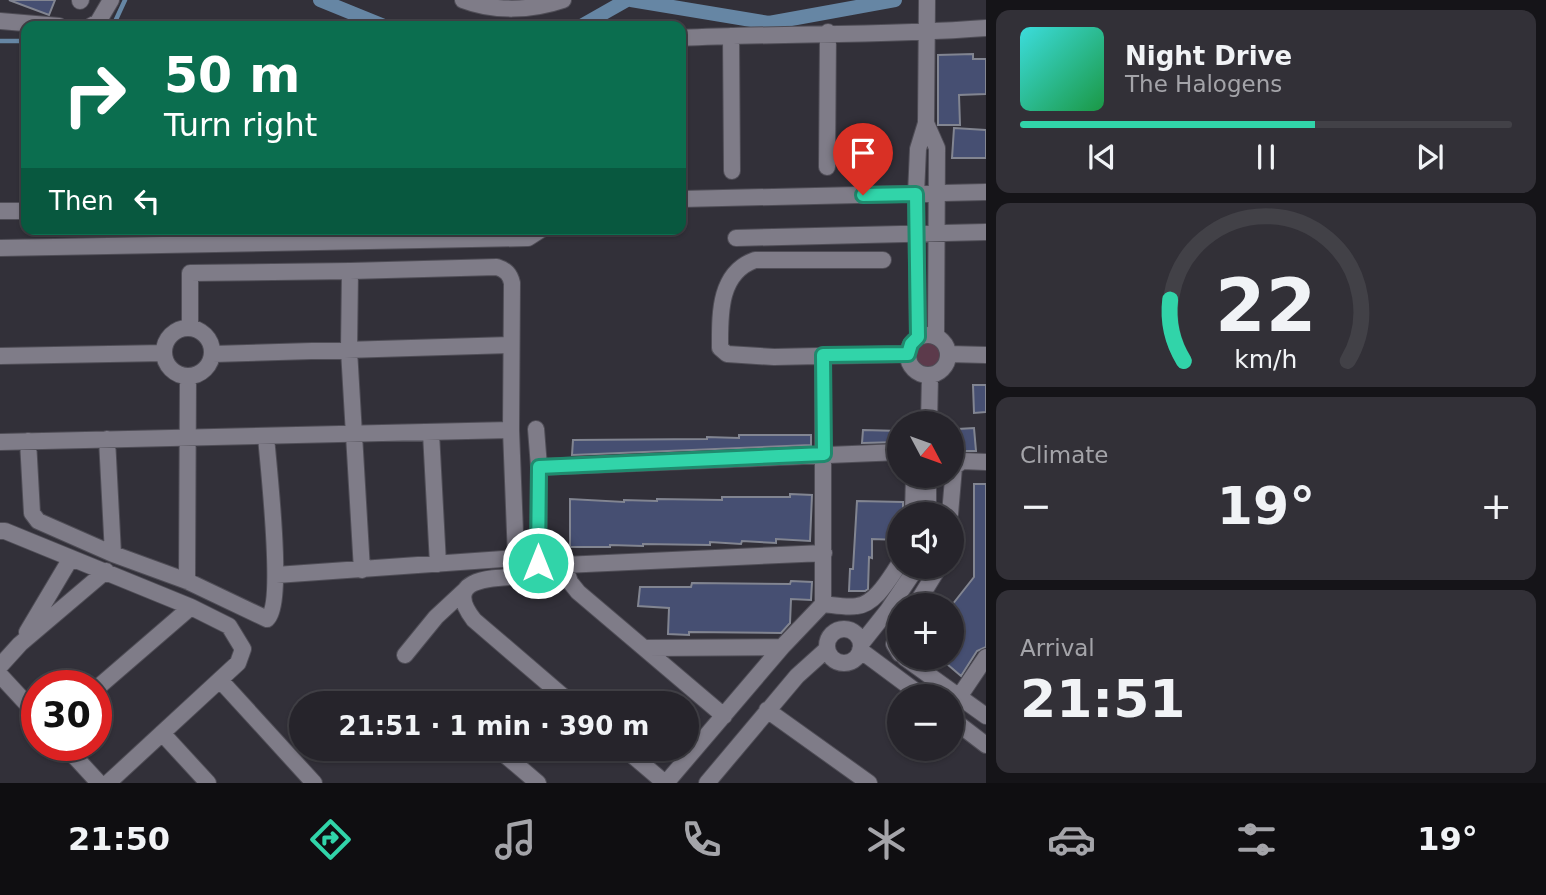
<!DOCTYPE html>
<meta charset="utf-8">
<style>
body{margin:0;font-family:"DejaVu Sans",sans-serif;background:#323037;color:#f1f3f6;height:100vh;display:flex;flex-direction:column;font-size:26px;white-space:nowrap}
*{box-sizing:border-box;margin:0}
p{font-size:23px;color:#a4a4a9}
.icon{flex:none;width:38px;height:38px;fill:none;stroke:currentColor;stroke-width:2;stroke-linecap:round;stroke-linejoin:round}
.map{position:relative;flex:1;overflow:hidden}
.details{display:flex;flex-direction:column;gap:10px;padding:10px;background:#151418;width:560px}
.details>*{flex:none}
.banner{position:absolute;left:21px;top:21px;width:665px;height:214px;border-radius:14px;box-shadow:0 2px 5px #0004,0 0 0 2px #424147;background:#0b6e4f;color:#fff;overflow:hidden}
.needle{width:46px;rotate:131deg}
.buttons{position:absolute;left:887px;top:411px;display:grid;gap:14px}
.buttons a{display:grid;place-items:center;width:77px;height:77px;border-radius:50%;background:#26242b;box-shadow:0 2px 5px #0004,0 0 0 2px #424147;font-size:35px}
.speed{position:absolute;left:21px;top:670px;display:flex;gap:14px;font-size:35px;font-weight:700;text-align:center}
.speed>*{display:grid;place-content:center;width:91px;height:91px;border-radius:50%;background:#26242b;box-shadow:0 2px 5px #0004,0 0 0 2px #424147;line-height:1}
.speed .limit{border:10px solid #d22;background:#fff;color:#111}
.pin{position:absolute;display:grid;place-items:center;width:60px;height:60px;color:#fff;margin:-72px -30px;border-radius:50% 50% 50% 0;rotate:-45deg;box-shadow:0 0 7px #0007}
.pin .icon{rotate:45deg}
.me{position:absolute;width:77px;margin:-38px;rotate:0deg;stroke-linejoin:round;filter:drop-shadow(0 0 5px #0008)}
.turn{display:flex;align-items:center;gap:24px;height:147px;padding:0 28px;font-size:32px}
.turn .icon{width:91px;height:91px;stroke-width:2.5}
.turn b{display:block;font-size:49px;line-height:60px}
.then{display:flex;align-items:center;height:66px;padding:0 28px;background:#0003;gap:14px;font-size:26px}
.big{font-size:52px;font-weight:800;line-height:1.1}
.details .card{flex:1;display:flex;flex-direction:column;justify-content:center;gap:10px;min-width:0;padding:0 24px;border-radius:14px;background:#323037}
.details .dial{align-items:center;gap:0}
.dial svg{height:182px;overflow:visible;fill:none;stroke:#424147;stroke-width:7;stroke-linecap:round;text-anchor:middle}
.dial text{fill:#f1f3f6;stroke:none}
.song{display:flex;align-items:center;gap:21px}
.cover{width:84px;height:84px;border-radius:10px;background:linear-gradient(135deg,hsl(180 70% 55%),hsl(140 70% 35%))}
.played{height:7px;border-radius:4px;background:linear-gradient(90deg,#31d4a9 60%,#424147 60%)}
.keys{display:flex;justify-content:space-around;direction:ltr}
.heat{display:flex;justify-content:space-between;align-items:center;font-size:38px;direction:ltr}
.trip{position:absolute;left:289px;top:691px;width:410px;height:70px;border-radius:35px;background:#26242b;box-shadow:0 2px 5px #0004,0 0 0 2px #424147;font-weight:800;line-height:70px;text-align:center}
.tab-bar{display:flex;height:112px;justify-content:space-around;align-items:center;background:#0f0e11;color:#a4a4a9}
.tab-bar .icon{width:49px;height:49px}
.tab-bar .active{color:#31d4a9}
.tab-bar b{font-size:32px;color:#f1f3f6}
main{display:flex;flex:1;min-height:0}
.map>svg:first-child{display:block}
.green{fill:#5c3a4b}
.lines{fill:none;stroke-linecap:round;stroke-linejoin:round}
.stream{stroke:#6686a4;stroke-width:4.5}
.canal{stroke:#6686a4;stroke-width:14}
.building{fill:#464f72;stroke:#828591;stroke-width:2}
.minor-casing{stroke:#4f4d56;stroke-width:18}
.minor{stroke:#7f7c88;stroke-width:16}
.route-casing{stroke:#208a6e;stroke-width:18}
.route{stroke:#31d4a9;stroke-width:12}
</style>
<main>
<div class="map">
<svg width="986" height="783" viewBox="0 0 986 783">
<rect width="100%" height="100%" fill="#323039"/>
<!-- green -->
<path class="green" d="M916 356a13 13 0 1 1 26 0a13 13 0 1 1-26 0Z"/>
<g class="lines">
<!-- stream -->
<path class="stream" d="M113,26L125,0
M0,41H26"/>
<!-- canal -->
<path class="canal" d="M320,0L384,26
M631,0L769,23L895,0
M581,26L627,0"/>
</g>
<!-- building -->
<path class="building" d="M9,0H55L49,15Z
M973,54V59H986V94L959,95L960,125H938V55Z
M954,128L986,130V158H952Z
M973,385H986V412L974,413Z
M974,428L976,451H960L958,429Z
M863,430L900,431V442L862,443Z
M739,435H811V445L572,455L573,440L707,439V437L739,438Z
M974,484H986V647L977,651L961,676L940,658H952V605L974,577Z
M790,494L812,495L810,541L776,539V543L742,541L741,544L710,542V545L643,544V546L610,545V547H570V499L624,502V500L657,501V499L722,500V497H790Z
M857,501L903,502V514H900V540L872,539V558L869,557L868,589L865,591H849L850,569H853Z
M791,581L812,582L811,600L791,599L790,623L781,633L689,632V635L668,634L669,608L638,606L640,587H691L692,583L790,584Z"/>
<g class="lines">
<!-- minor casing -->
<g class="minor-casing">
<path id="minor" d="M463,0C494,12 531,11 563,0
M80,1L81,0
M0,21L59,26
M91,26L98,22L111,0
M731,36L732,171
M681,38C782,33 885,36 986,28
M926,123L937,148L936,336
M827,167L828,32
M681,199L986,192
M0,211H26
M736,238L986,232
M0,248L528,238L542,229
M883,260H755C718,273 720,316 720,348L727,354L774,357L908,354
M350,271L349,350L362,570
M190,328V273L350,271L497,267C506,270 510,274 512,283L511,430L516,558L276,575
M164 352a24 24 0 1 1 48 0a24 24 0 1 1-48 0Z
M908 355a20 20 0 1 1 40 0a20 20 0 1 1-40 0Z
M918,337L916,194L918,149L926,123L927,0
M213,354L511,345
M949,354L986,355
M0,356L164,353
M929,424L930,375
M536,429L539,467L538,563L527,576C499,578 439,575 474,620L572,704
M431,433L438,564
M107,439L113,554
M28,441L32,513L38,521L113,554L187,581L267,619C285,604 268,465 266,436
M0,442L511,430
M539,467L900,452
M913,514L914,476
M928,514V476
M950,514L954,467L962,461L986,462
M0,531H5L191,607L229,626L243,649L238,663L108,783
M538,563L564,565L824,553
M564,565L570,582L578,592L724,716
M187,581L188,377
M823,604C834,605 847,608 857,606C876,604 890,577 900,563
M915,606L939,567
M900,629L894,644L900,654
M827 646a17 17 0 1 1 34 0a17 17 0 1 1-34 0Z
M27,632L71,558
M861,644L888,610L917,567
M646,648L782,647
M860,650L922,696
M405,655L436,617L464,591
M905,658L986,716
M0,666L20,644L106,571
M0,675L37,715
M220,680L314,783
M96,689L191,607
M959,697L986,657
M767,710L869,783
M952,719L986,745
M162,733L208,783
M65,746L99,783
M498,749L538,783
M625,749L665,783
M666,783L782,647L823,604V355
M707,783L797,676L827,649"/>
</g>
<!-- minor -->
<use href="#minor" class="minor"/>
</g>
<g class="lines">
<!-- route casing -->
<g class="route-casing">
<path id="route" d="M538,563L539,467L824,454L823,355L908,354L911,344L918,337L916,194L863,195"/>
</g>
<!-- route -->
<use href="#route" class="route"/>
</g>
</svg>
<div class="buttons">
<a><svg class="needle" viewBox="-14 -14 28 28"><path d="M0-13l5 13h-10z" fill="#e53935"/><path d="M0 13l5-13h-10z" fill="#a4a4a9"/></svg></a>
<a><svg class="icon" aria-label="sound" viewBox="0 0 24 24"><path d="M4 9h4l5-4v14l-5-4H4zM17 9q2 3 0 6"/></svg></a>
<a>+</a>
<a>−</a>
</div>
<div class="speed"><div class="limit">30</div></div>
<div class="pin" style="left:863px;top:195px;background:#d93025"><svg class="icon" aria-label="arrive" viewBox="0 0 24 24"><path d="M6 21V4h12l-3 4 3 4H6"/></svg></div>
<svg class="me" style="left:538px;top:563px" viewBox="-20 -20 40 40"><circle r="17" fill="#31d4a9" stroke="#fff" stroke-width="3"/><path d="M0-11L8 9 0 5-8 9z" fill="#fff"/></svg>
<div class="trip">21:51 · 1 min · 390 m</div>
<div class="banner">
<div class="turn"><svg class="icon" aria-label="right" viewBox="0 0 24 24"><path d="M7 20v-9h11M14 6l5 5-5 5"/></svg><div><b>50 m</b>Turn right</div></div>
<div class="then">Then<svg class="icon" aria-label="left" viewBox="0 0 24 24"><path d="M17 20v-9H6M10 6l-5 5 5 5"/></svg></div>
</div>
</div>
<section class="details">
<div class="card">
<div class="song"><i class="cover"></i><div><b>Night Drive</b><p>The Halogens</p></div></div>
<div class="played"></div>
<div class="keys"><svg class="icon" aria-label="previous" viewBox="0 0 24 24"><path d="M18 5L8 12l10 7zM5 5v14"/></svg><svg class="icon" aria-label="pause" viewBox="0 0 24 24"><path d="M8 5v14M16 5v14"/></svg><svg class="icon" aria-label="next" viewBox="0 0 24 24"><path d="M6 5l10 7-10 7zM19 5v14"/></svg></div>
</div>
<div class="card dial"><svg viewBox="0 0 100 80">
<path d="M14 69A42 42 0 1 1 86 69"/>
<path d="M14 69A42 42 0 0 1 8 42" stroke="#31d4a9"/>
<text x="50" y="56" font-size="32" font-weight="700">22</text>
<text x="50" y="72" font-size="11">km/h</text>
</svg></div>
<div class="card"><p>Climate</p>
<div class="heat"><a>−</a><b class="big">19°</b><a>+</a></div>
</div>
<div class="card"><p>Arrival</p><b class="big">21:51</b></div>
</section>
</main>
<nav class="tab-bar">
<b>21:50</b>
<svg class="icon active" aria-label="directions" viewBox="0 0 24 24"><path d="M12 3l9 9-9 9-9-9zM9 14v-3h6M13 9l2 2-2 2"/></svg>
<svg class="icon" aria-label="music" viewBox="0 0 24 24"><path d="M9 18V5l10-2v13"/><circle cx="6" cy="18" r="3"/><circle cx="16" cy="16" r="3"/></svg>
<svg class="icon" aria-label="phone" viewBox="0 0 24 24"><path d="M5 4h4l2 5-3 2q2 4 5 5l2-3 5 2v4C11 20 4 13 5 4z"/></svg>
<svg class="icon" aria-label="climate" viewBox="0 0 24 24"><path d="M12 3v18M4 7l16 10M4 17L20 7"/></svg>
<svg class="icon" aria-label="car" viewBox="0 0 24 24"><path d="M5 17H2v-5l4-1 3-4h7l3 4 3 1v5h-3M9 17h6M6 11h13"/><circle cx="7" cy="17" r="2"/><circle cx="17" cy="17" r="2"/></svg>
<svg class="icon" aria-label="filters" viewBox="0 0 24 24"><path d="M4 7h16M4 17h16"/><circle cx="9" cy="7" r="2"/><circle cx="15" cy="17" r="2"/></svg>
<b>19°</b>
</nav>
